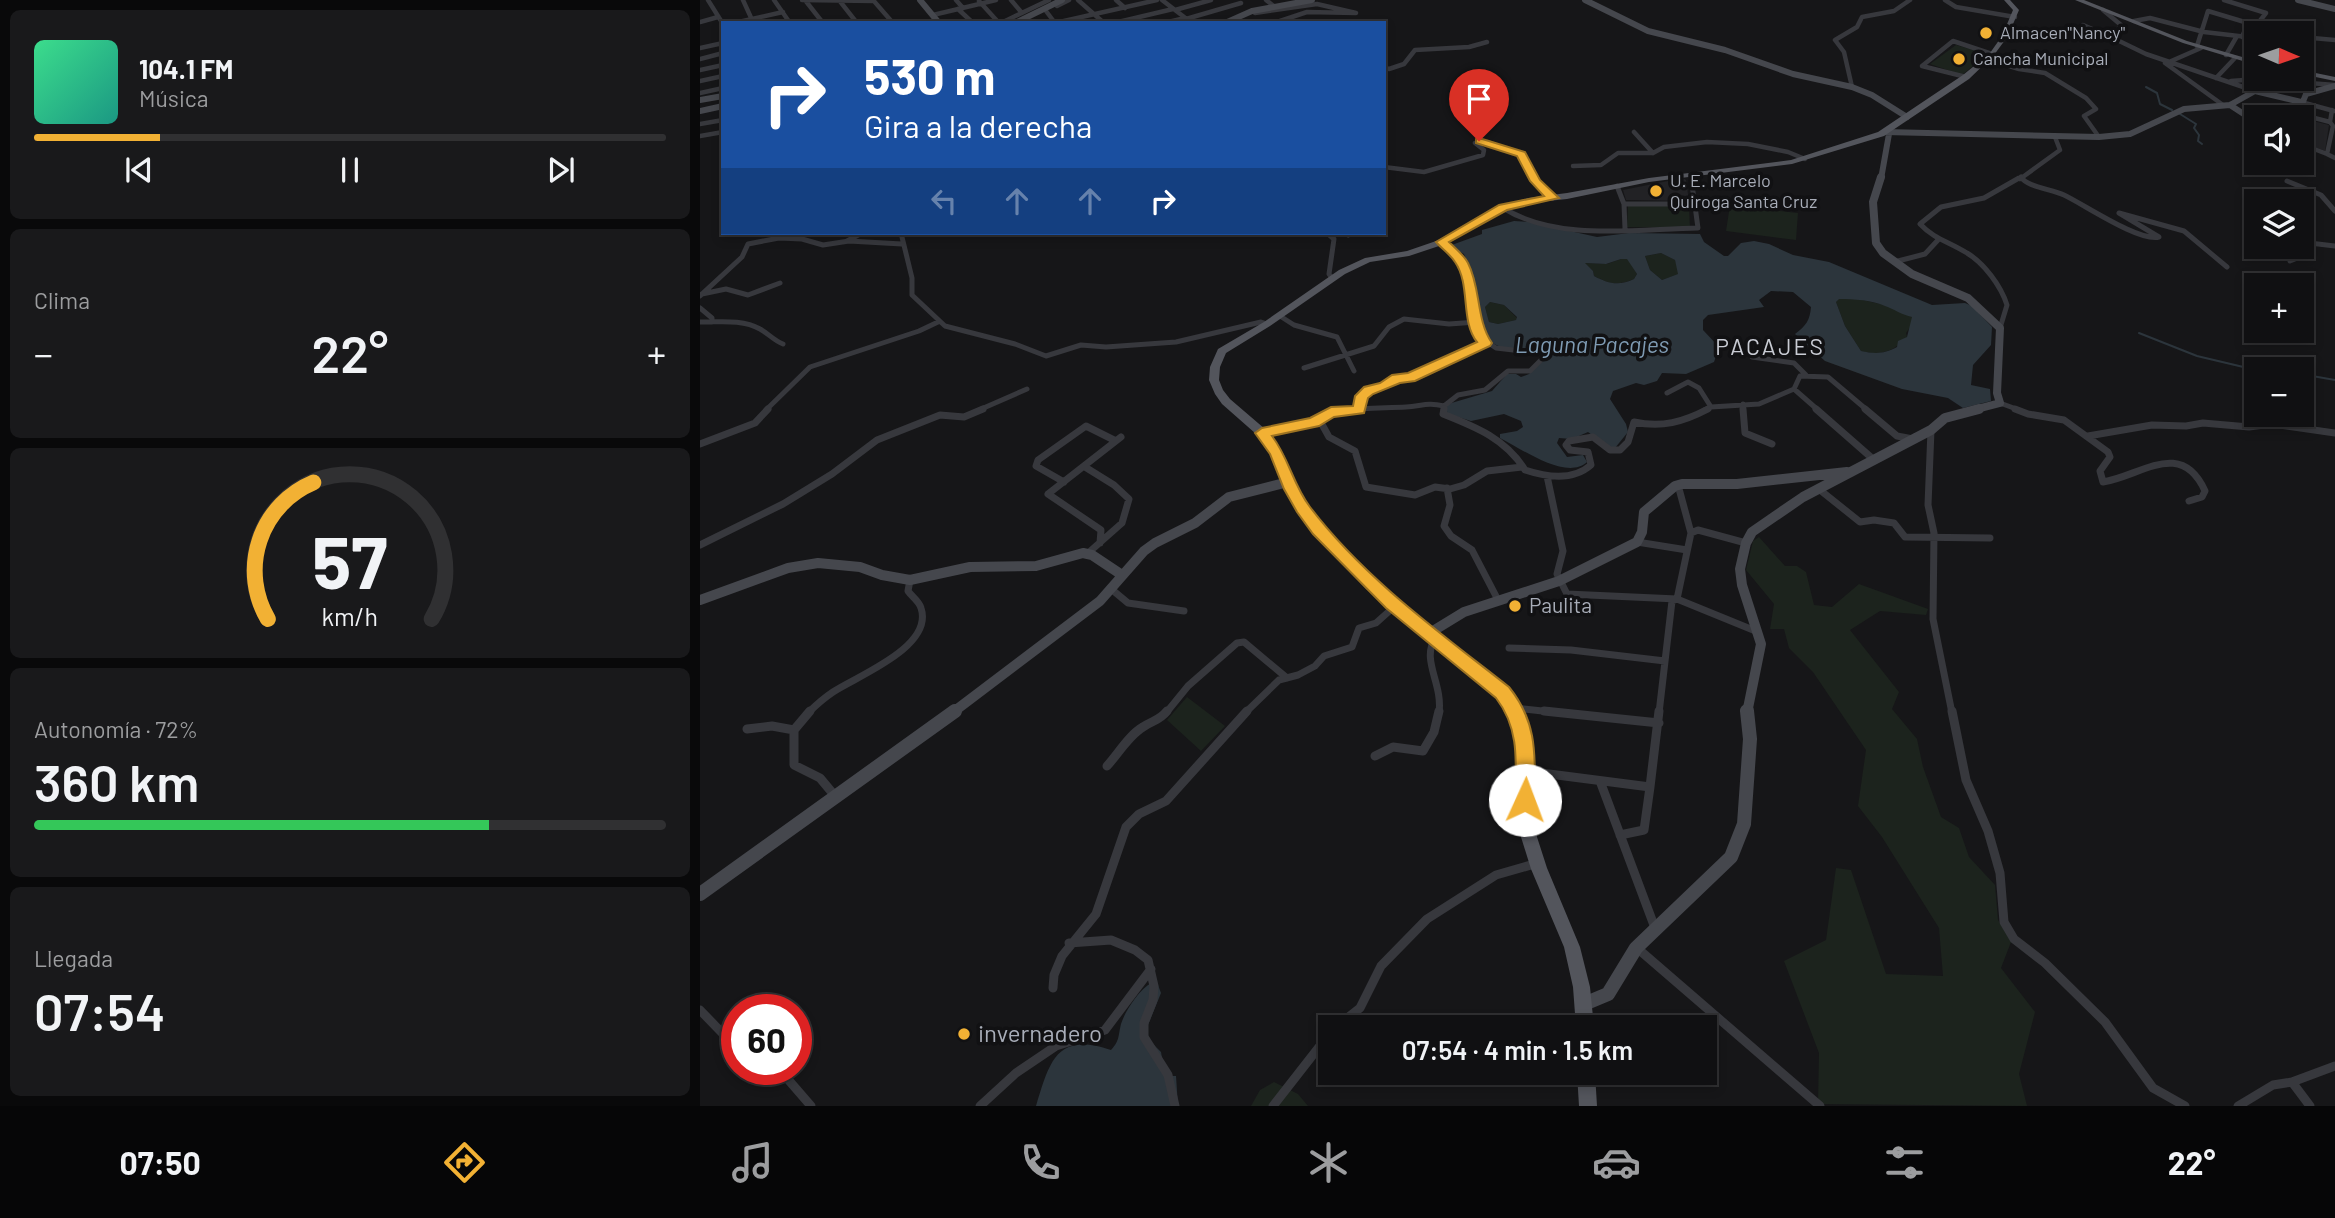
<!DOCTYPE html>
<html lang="es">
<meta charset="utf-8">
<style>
body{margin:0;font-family:Barlow,sans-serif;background:#19191b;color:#f1f3f6;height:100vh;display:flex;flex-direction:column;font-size:26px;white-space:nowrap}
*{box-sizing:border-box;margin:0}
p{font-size:23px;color:#9c9d9f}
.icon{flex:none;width:38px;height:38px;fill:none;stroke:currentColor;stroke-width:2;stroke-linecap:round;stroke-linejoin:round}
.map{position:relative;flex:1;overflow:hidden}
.panel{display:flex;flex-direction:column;gap:10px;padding:10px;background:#09090a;width:700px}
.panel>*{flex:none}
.hud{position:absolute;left:21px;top:21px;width:665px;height:214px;border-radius:0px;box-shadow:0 4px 10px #0003,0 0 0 2px #303032;background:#1a4fa0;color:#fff;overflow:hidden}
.needle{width:46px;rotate:92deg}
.fabs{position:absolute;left:1544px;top:21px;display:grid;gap:14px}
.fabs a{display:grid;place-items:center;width:70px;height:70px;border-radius:0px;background:#101012;box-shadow:0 4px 10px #0003,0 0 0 2px #303032;font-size:35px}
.speed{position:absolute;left:21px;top:994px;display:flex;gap:14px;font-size:35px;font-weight:700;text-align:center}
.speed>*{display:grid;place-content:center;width:91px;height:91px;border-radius:50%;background:#101012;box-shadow:0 4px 10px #0003,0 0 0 2px #303032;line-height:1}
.speed .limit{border:10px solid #d22;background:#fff;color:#111}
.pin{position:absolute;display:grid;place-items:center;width:60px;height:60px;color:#fff;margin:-72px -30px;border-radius:50% 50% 50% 0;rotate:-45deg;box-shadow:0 0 7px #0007}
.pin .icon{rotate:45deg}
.me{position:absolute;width:77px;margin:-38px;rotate:2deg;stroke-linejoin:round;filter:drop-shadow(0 0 5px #0008)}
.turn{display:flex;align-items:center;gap:24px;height:147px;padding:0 28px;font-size:32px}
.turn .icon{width:91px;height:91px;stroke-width:2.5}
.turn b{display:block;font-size:49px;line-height:60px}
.lanes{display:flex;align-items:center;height:66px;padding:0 28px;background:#0003;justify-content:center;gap:35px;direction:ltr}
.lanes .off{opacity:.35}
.big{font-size:52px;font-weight:600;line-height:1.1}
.panel .widget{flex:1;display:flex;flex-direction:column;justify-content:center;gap:10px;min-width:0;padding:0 24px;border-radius:10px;background:#19191b}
.panel .dial{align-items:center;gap:0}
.dial svg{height:182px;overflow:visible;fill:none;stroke:#303032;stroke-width:7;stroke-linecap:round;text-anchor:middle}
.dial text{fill:#f1f3f6;stroke:none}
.song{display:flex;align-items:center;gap:21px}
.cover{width:84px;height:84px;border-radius:10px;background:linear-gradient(135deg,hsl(150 70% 55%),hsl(170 70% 35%))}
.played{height:7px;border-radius:4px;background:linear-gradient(90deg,#f2b134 20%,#303032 20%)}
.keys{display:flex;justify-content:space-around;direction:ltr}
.heat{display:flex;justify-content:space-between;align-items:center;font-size:38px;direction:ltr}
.charge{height:10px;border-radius:5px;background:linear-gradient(90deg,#34c759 72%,#303032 0)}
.trip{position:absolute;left:618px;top:1015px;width:399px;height:70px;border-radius:0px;background:#101012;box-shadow:0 4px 10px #0003,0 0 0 2px #303032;font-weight:600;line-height:70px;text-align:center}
.tabs{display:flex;height:112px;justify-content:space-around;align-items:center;background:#060607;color:#9c9d9f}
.tabs .icon{width:49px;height:49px}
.tabs .on{color:#f2b134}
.tabs b{font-size:32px;color:#f1f3f6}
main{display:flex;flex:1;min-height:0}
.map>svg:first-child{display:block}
.built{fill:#222225}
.green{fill:#1c231d}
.water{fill:#2c353c;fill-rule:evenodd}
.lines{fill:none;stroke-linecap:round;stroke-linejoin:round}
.stream{stroke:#2c353c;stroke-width:2}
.street-far3{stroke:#37383d;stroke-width:4.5}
.street-far2{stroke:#37383d;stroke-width:5}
.street-far1{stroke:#37383d;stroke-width:7}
.street{stroke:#37383d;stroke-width:9}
.secondary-far3{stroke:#45474d;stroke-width:6}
.secondary-far2{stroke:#45474d;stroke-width:8}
.secondary-far1{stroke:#45474d;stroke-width:10}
.secondary{stroke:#45474d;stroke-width:14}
.primary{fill:#53555c;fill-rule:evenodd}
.route{fill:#f2b134;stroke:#9d7322;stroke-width:2}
.poi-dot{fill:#f2b134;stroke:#111113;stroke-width:2.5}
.labels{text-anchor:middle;stroke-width:7;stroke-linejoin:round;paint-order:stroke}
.far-poi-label{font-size:18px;fill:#a8adb8;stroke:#111113;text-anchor:start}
.poi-label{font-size:21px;fill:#a8adb8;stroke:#111113;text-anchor:start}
.water-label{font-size:23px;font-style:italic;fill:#7f9bb3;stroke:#111113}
.neighbourhood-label{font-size:23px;letter-spacing:2px;fill:#c9ccd4;stroke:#111113}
.near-poi-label{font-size:24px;fill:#a8adb8;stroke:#111113;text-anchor:start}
</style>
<main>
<section class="panel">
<div class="widget">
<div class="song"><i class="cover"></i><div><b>104.1 FM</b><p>Música</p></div></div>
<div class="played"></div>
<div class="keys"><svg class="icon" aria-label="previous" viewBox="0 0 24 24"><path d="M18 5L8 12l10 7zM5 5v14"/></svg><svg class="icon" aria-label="pause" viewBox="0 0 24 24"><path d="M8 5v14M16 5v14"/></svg><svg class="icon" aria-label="next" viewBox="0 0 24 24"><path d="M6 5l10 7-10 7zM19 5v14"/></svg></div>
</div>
<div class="widget"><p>Clima</p>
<div class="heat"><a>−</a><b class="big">22°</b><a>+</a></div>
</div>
<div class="widget dial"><svg viewBox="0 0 100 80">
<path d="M14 69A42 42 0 1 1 86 69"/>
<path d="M14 69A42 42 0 0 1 34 9" stroke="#f2b134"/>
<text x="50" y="56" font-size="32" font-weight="700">57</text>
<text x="50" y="72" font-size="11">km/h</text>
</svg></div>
<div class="widget"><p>Autonomía · 72%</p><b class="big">360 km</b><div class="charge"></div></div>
<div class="widget"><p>Llegada</p><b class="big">07:54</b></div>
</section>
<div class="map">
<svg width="1635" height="1106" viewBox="0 0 1635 1106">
<rect width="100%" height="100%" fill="#161618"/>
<!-- built -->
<path class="built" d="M1601,118L1629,125L1625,151L1601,142Z
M983,178L986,180L989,201L926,200L923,190Z"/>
<!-- green -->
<path class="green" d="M1256,45L1288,54L1262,75L1230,64Z
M1030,205L1098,213L1096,240L1026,231Z
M928,206H986L989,207L990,228L927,227Z
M961,253L975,260L979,274L962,280L950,270L945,256Z
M921,259H928L937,274L934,279C918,286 909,284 894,276L893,271L884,263L907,264Z
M1138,299H1158L1185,305L1213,317L1211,326L1206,333L1207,337C1193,352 1181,356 1161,351L1145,326L1136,302Z
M790,302L804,305L817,318L816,320L798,324L789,322L785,307Z
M1059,537L1085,566H1097L1106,572L1114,605L1132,607L1159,584L1228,609L1226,615L1180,611L1150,630L1199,692L1192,709L1217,739L1223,767L1241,817L1259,828L1269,857L1295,885L1298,920L1311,942L1301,968L1335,1012L1319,1074L1327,1106L1118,1104L1119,1053L1084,961L1126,940L1136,868L1151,870L1186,974L1243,976L1239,928L1182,837L1158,806L1166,750L1113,672L1089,648L1084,629H1070L1074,604L1046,570L1053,541Z
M487,697L525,726L501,751L467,720Z
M574,1082L598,1094L608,1106H551L560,1090Z"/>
<!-- water -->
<path class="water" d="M814,221L829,222L897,237L929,233L1000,234L1004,242L1024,256H1028L1041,243L1054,241L1069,244L1093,255L1129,262L1232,305L1265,303L1272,306L1292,327L1291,345L1273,365L1271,385L1290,389L1291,401L1263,408L1248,398L1202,389L1125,361L1095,334C1106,326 1110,320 1111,307L1093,292L1071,291L1059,300L1064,307L1008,315L1003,320V330L1019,347L1014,362L986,374L962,373L957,381L944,385L936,383L913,391L910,399L926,424L928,432L915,448L908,447L888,432L872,439L859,438L857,443L867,457L883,455L887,462C866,481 822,449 800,438V434L817,431L823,427L821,421L804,414L771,421L748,414L746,409L748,404L792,391L807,374H816L821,377L829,374L846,358L839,349C812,351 803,351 779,335L770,270L764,254L749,246L782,234V230ZM961,253L975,260L978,274L962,280L950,270L945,256ZM921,259H927L937,274L934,279C919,286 909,284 894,276L893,271L885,263L906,264ZM1139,299C1154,299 1172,300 1185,306C1194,309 1202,315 1212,317L1207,337L1198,341L1197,347C1184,354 1175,354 1161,351L1145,326L1136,302ZM790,302L804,305L817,317L816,320L798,324L789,322L785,307Z
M451,983L458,985L461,993L446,1030L451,1042L461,1052L465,1076H476L478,1106H336C350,1060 357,1032 411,1050C420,1040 418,1036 421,1024C425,1011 439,990 451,983Z"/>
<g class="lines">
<!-- stream -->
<path class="stream" d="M1446,87L1457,93L1460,104L1472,110
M1480,114L1496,124L1494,128L1499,135L1498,141L1502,144
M1439,333L1497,356L1556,370
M1601,374L1635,380"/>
<!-- street-far3 -->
<path class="street-far3" d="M8,0L23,24
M43,0L53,22
M74,0L90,23
M102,0L174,1
M105,0L123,23
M139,0L157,23
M173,0L193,23
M256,0L263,8
M311,0L322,13
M378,0L404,23
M416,0L425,8
M462,0L488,20
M566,0L575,7
M1245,0L1256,7L1315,17
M1524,0L1566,13L1559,22L1548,23L1542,37
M279,1L299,23
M357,6L369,0
M258,9L273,23
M475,10L511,0
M1403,10L1421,25L1413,38L1446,54L1555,91
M346,11L355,23L457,0
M555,13L617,4L656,13L607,12L574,23
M233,15L296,0
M486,19L541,3
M1434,21L1450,18L1504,32L1556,38
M0,22L18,17
M34,23L83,12
M301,23L349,0
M414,23L473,9
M464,23L485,18
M1383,25L1413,38
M1601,37L1635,40
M1497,46L1508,11L1548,23
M0,48L23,43
M1526,55L1537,36
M0,59L23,53
M1286,59L1319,69L1345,73L1386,98L1396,109L1384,116L1399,137
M1469,62L1501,48
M1465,63L1523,105
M684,67L689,69L704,64L715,50L769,47L787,42
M0,70L23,65
M1266,77L1222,66L1253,41L1292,54
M1516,78L1535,58
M0,81L23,76
M1531,81L1557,79L1635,85
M1152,87L1144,52L1135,40L1157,27L1162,17L1194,11L1210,0
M0,93L23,88
M1601,102L1634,111
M1632,110L1630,122L1633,126L1627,154L1635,158
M1599,114L1630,122
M0,124L23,120
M934,132L953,153
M0,136L23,132
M1601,144L1627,154
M873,166L901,165L918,153H953L964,147L1007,142L1048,144L1088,152L1105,159
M684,167L724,172L783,155L784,150L775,143L788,142L823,156L827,169L836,179
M991,174L992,179
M1320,179L1360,150L1355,137"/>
<!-- street-far2 -->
<path class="street-far2" d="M834,177L853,198
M1321,177C1327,187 1351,189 1364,195C1385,205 1439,242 1459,237L1419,213L1484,231L1527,267
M1587,181L1621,195L1635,211
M917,186L924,204L925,229
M924,204H995
M803,208C858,242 936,229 998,228L991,177
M201,233L212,278V295L245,326L315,344L346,356L381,345L406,347L476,342L561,322L567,324
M627,233L634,239L629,274L632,278
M645,233L648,235L646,233
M147,241L162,233
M742,242L762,262L781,338L796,348L840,353L844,357L830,371H808L785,390L758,395L744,406L743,410
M1601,242L1635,246
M1590,261L1600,257L1599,247
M1194,262L1225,254L1238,240
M2,294L26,289L48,295L80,283
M0,296L42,257L48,244L79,238L102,239L123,245L149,241L202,244
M0,308L12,318V322
M580,316L594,325L637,337L654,371
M0,322C20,322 43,319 60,329C69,334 73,340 83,344
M1300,328L1307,305C1301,286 1284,263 1267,253C1250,242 1234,239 1220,224L1241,207L1284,198L1319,178
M1052,357L1094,363L1106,375
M604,368L674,346L689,327L704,319L749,324L777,322
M1094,389L1118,410
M967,393L988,382L999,388L1011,407
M1300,403L1319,410
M1043,404V410
M66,410L110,367L219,331L238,322
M279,410L327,389
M644,410C665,408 685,408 706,407C722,406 727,402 744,406
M659,410L661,396L685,384L710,378L786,343
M1004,410L1011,407L1059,404L1094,389L1100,376L1128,377L1167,410"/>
<!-- street-far1 -->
<path class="street-far1" d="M744,409L743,414C776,427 806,439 825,470C846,477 873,481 891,465L888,452L870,450L866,445L869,441L893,437L910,450H920L928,442L934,422C962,428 983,422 1008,409
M1043,409L1045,433L1072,444
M1116,409L1173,459
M1165,409L1197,436L1213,439
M1315,409L1328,414L1364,420L1408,452L1410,457L1400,471L1403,482C1441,476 1481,438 1505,491L1502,497L1489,501
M619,419L629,437L655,451L666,487L715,495L735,487L750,489L764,485L787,471L822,467
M1231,430L1228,505L1234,533L1233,619L1252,713
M562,433L611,423L631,412L660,409
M1388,436L1452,425L1486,426L1503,423L1549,427L1572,424L1635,433
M0,444L55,423L68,409
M385,467L414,485L429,499L422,523L387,554
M847,476L863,551L857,574L867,594L977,599L1058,632
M364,482L336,466L338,460L386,426L416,441
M978,485L991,533
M747,488L750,505L744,526L751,536L772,550L798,600
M1120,490L1160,522L1174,520L1194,523L1205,537L1290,538
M937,542L987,550
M400,543L401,530L348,494L421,437
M0,545L83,504L132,474L177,440L240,415L264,417L283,409
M410,588L428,603L484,611
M735,638C721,661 743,683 739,713
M809,648L871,650L965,661
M815,708L861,713
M108,713C116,705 124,698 133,692C157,676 234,647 221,608C219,601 212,597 208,591L210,580
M466,713L488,686L537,643L544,642L587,678
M545,713L579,680L598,675L615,666L624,656L652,647L659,628L676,623L695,606
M959,713L972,601L977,599L991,533L998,530L1046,543"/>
<!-- street -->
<path class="street" d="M844,711L959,723
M1252,711L1266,780L1288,831L1300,873L1304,922L1314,939L1345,963L1405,1022L1453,1088L1485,1106
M47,729L72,726L94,730V765L120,778L135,796
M94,730L110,711
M675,756L693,747L723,751L734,732L739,711
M407,766C418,754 429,735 443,727C453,720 459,721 467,711
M826,771L950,787L959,711
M900,781L955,928
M920,835L944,830L950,787
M369,943L411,940L435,950L448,960L454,986L453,1000L444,1023V1037L468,1075L475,1106
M937,948L1120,1106
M353,988L354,975L362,956L396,914L426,827L439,814L466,801L547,711
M0,1010L26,1037L37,1042
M636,1027L660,1008L681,966L727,919L796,875L838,863
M79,1069L111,1106
M1592,1082L1610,1106
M280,1106L316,1073L356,1046L405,1030L451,969
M573,1106L630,1033
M1538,1106L1573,1085L1592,1082L1635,1066"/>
<!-- secondary-far3 -->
<path class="secondary-far3" d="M220,0L239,23
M885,0L948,31L1025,50L1093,74L1152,87L1172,95L1207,117
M1598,0L1635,9
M315,23L362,0
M525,23L552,11L612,0
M0,100L23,96
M1530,105L1556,122
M0,111L23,106
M1597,117L1606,94L1635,86
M1185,132L1399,137L1430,134L1484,109L1530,105L1555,91L1601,102
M1181,179L1189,134"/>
<!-- secondary-far2 -->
<path class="secondary-far2" d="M1181,177L1173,202L1176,243L1183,253L1212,274L1268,298L1300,328L1297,393L1300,403L1273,410"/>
<!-- secondary-far1 -->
<path class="secondary-far1" d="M0,600L88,568L118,563L160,567L182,575L210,580L270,567L336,566L383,553L392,555L422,575
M728,634L764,612L859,581L937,542L942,532L944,512L975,486L982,484H1037L1147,472
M252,713L400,601L444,551L455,543L495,523L529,497L588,482
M1047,713L1061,644L1042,585L1040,569L1046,543L1052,532L1103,497L1231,430L1245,418L1279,409"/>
<!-- secondary -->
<path class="secondary" d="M0,894L255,711
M884,1004L908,994L936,948L1031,857L1044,824L1050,739L1047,711"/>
<!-- primary -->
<path class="primary" d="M1304,0H1310L1319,10L1308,36L1294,55L1269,79L1184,136L1092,164L949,182L867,199L829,203L806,210L745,244L709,256L670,262L645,274L570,326L526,353L520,367L519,380L523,390L530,399L572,435L584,455L603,499L628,533L675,581L727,626L807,688L818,704L827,724L831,739L832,803L837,837L847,868L880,947L890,987L894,1027H876L873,987L864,947L831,869L821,837L817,803L816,739L808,712L797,696L718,633L666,589L619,539L594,504L564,441L522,404L515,394L509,380L510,367L518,349L564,322L639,270L665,258L707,251L739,240L800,206L828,198L867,193L949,178L1091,160L1178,132L1263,75L1290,53L1302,36L1313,10Z
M1375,0H1384L1487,41L1556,61V65L1483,43Z
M1601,70L1635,77V81L1601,74Z
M877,1073H895L897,1106H879Z"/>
</g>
<!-- route -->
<path class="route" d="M779,138L825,152L840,180L859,198L807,210L749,242C755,248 764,255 768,263C781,288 776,320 792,343L790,346L715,381L700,383L673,394L668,398L664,413L634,417L619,426L572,436C589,458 593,485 610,507C664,578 739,632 809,687C838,723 835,756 835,800L832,807L825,810L818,807L815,800C816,763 820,729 796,698L686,608L613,534L597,512L584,489L570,454L555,433L562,428L610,418L631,407L653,406L655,396L664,387L680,383L692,375L708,373L777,342C760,321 771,285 755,262C750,254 742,249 736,242L799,205L844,196L830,181L817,156L776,143V139Z"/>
<!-- markers -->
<g class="poi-dot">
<circle cx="1286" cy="33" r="7"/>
<circle cx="1259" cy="59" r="7"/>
<circle cx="956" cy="191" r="7"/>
<circle cx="815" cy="606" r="7"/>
<circle cx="264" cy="1034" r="7"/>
</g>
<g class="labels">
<!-- far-poi labels -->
<g class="far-poi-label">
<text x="1300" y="39">Almacen"Nancy"</text>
<text x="1273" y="65">Cancha Municipal</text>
<text x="970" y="187">U. E. Marcelo<tspan x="970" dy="21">Quiroga Santa Cruz</tspan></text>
</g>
<!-- poi labels -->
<g class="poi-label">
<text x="829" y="613">Paulita</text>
</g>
<!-- water labels -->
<g class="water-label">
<text x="892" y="353">Laguna Pacajes</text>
</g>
<!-- neighbourhood labels -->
<g class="neighbourhood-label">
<text x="1070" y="355">PACAJES</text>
</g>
<!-- near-poi labels -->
<g class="near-poi-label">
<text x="278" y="1042">invernadero</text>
</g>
</g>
</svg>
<div class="fabs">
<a><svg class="needle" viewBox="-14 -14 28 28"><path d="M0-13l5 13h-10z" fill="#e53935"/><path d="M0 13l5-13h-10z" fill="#9c9d9f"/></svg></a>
<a><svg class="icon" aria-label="sound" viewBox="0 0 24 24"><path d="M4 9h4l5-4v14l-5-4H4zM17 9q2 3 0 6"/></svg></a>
<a><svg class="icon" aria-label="layers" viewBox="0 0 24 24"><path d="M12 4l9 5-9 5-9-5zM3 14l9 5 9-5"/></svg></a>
<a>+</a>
<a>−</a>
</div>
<div class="speed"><div class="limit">60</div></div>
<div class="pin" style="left:779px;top:141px;background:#d93025"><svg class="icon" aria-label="arrive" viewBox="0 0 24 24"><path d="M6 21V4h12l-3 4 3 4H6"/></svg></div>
<svg class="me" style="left:825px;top:800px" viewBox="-20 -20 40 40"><circle r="19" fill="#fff"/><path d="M0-13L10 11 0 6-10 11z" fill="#f2b134"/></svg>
<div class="trip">07:54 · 4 min · 1.5 km</div>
<div class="hud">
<div class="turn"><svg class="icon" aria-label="right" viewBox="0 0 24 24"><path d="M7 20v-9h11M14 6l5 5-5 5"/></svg><div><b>530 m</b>Gira a la derecha</div></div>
<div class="lanes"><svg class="icon off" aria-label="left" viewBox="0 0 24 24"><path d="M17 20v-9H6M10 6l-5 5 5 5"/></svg><svg class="icon off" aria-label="ahead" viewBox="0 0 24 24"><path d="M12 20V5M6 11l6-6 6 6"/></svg><svg class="icon off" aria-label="ahead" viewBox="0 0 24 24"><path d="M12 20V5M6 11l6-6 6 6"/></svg><svg class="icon" aria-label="right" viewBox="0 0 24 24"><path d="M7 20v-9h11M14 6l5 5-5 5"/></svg></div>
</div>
</div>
</main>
<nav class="tabs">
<b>07:50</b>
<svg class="icon on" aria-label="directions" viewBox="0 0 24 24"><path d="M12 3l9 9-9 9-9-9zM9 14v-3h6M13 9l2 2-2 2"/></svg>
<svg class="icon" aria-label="music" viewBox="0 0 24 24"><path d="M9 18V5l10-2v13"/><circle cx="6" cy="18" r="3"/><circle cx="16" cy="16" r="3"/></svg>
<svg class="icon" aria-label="phone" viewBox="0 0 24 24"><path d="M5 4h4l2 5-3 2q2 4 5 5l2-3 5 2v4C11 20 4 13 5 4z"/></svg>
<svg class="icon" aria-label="climate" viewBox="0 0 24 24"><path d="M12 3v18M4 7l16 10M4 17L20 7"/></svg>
<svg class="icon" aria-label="car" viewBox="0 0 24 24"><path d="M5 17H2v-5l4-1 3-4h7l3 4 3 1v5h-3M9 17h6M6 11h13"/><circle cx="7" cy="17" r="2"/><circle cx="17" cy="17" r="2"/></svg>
<svg class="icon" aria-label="filters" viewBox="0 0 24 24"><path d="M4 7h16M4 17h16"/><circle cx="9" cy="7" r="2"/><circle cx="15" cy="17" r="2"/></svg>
<b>22°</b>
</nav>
